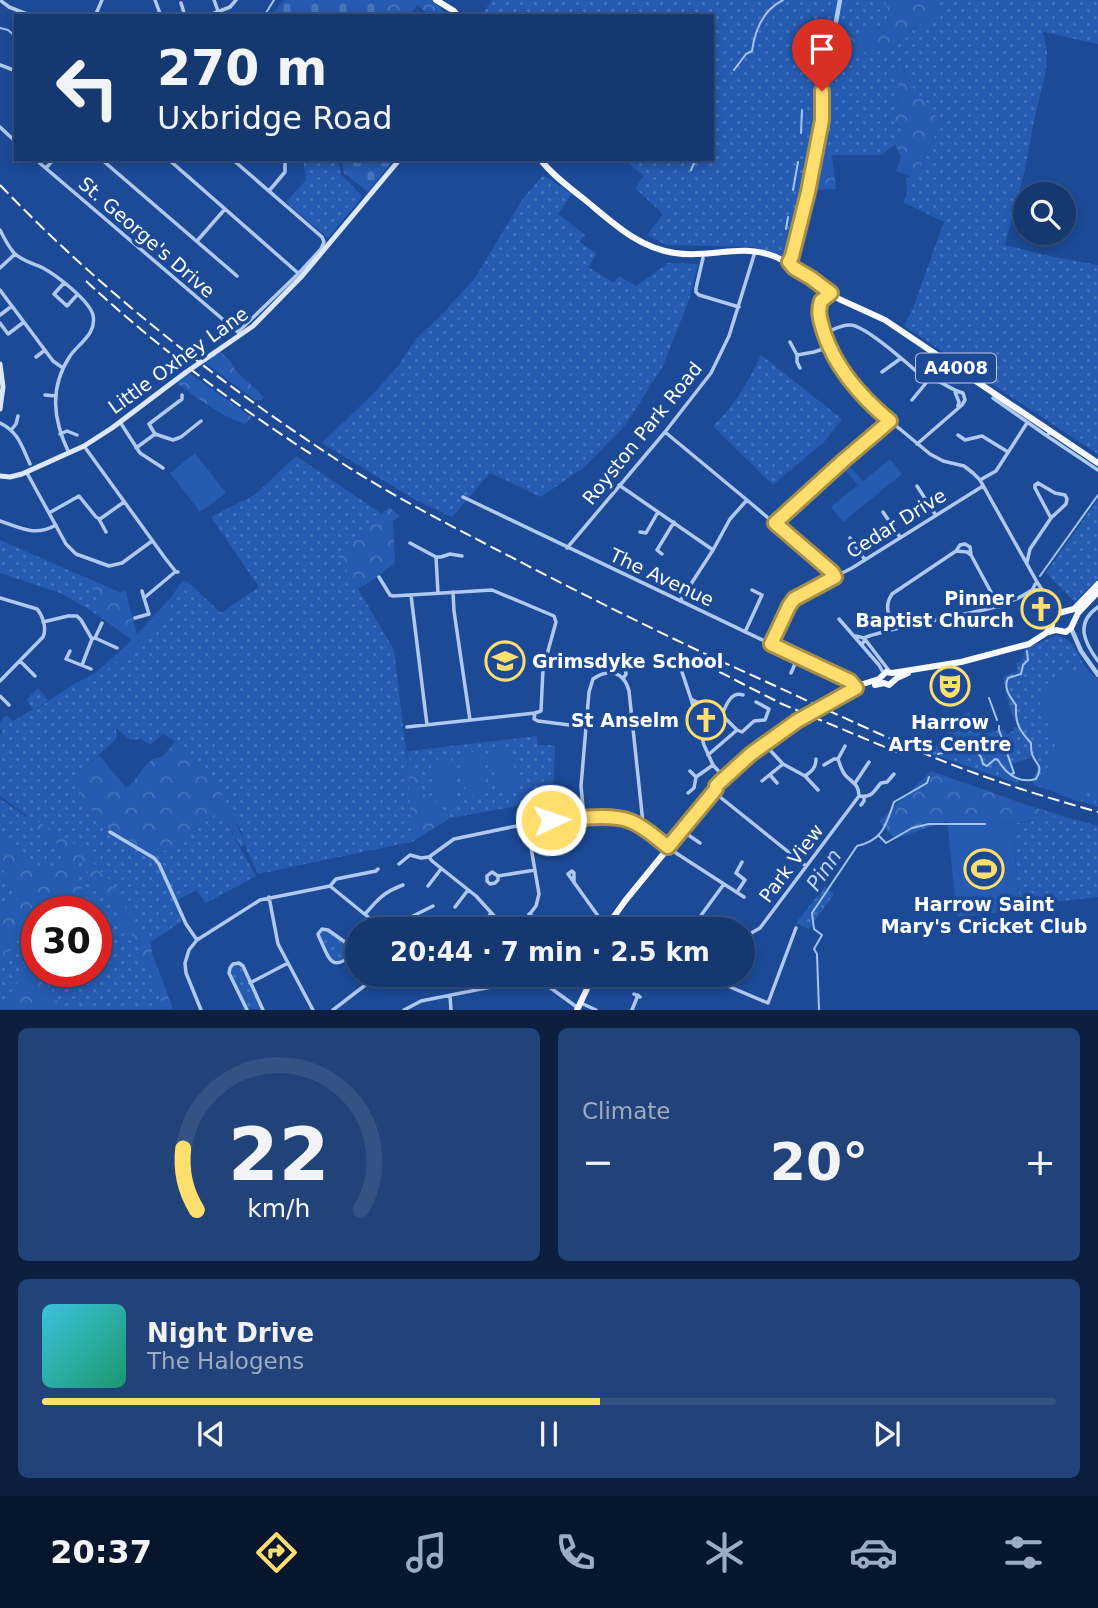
<!DOCTYPE html>
<meta charset="utf-8">
<style>
body{margin:0;font-family:"DejaVu Sans",sans-serif;background:#224379;color:#f1f3f6;height:100vh;display:flex;flex-direction:column;font-size:26px;white-space:nowrap}
*{box-sizing:border-box;margin:0}
p{font-size:23px;color:#9dacc3}
.icon{flex:none;width:38px;height:38px;fill:none;stroke:currentColor;stroke-width:2;stroke-linecap:round;stroke-linejoin:round}
.map{position:relative;height:1010px;overflow:hidden}
.sheet{display:flex;flex-direction:column;gap:18px;padding:18px;background:#0c1f3e;flex:1}
.sheet>*{flex:none}
.top-card{position:absolute;left:14px;top:14px;width:700px;height:147px;border-radius:0px;box-shadow:0 4px 10px #0003,0 0 0 2px #345284;background:#153871;color:#f1f3f6;overflow:hidden}
.controls{position:absolute;left:1013px;top:182px;display:grid;gap:14px}
.controls a{display:grid;place-items:center;width:63px;height:63px;border-radius:50%;background:#153871;box-shadow:0 4px 10px #0003,0 0 0 2px #345284;font-size:35px}
.speed{position:absolute;left:21px;top:896px;display:flex;gap:14px;font-size:35px;font-weight:700;text-align:center}
.speed>*{display:grid;place-content:center;width:91px;height:91px;border-radius:50%;background:#153871;box-shadow:0 4px 10px #0003,0 0 0 2px #345284;line-height:1}
.speed .limit{border:10px solid #d22;background:#fff;color:#111}
.pin{position:absolute;display:grid;place-items:center;width:60px;height:60px;color:#fff;margin:-72px -30px;border-radius:50% 50% 50% 0;rotate:-45deg;box-shadow:0 0 7px #0007}
.pin .icon{rotate:45deg}
.me{position:absolute;width:77px;margin:-38px;rotate:87deg;stroke-linejoin:round;filter:drop-shadow(0 0 5px #0008)}
.turn{display:flex;align-items:center;gap:24px;height:147px;padding:0 28px;font-size:32px}
.turn .icon{width:91px;height:91px;stroke-width:2.5}
.turn b{display:block;font-size:49px;line-height:60px}
.big{font-size:52px;font-weight:600;line-height:1.1}
.sheet .card{flex:1;display:flex;flex-direction:column;justify-content:center;gap:10px;min-width:0;padding:0 24px;border-radius:10px;background:#224379}
.sheet .dial{align-items:center;gap:0}
.dial svg{height:182px;overflow:visible;fill:none;stroke:#345284;stroke-width:7;stroke-linecap:round;text-anchor:middle}
.dial text{fill:#f1f3f6;stroke:none}
.song{display:flex;align-items:center;gap:21px}
.cover{width:84px;height:84px;border-radius:10px;background:linear-gradient(135deg,hsl(190 70% 55%),hsl(160 70% 35%))}
.played{height:7px;border-radius:4px;background:linear-gradient(90deg,#ffde6e 55%,#345284 55%)}
.keys{display:flex;justify-content:space-around;direction:ltr}
.heat{display:flex;justify-content:space-between;align-items:center;font-size:38px;direction:ltr}
.sheet .tiles{flex:1;display:grid;gap:18px;grid-template-columns:1fr 1fr}
.card:last-child{grid-column:span 2}
.trip{position:absolute;left:345px;top:917px;width:410px;height:70px;border-radius:35px;background:#153871;box-shadow:0 4px 10px #0003,0 0 0 2px #345284;font-weight:600;line-height:70px;text-align:center}
.menu{display:flex;height:112px;justify-content:space-around;align-items:center;background:#08162d;color:#9dacc3}
.menu .icon{width:49px;height:49px}
.menu .current{color:#ffde6e}
.menu b{font-size:32px;color:#f1f3f6}
.map>svg:first-child{display:block}
.green{fill:url(#green-dots);fill-rule:evenodd}
.forest{fill:url(#forest-crowns)}
.cemetery{fill:url(#cemetery-stones)}
.pitch{fill:#255bb0}
.lines{fill:none;stroke-linecap:round;stroke-linejoin:round}
.stream{stroke:#a3c3f2;stroke-width:2}
.minor{stroke:#afc9f0;stroke-width:3.5}
.tertiary{stroke:#afc9f0;stroke-width:4.5}
.secondary{stroke:#dde8fb;stroke-width:5}
.primary{stroke:#f8faff;stroke-width:6}
.rail{stroke:#fff;stroke-width:2;stroke-dasharray:12 5;stroke-linecap:butt}
.secondary-bridge{stroke:#dde8fb;stroke-width:5}
.primary-bridge{stroke:#f8faff;stroke-width:6}
.route-casing{stroke:#a69048;stroke-width:18}
.route{stroke:#ffde6e;stroke-width:12}
.labels{text-anchor:middle;stroke-width:7;stroke-linejoin:round;paint-order:stroke}
.shield{fill:#1c4a97;stroke:#bbc9e0;stroke-width:2}
.shield-label{font-size:18px;font-weight:bold;fill:#fff}
.street-label{font-size:19px;fill:#fff;stroke:#1c4a97}
.poi-label{font-size:19px;font-weight:bold;fill:#fff;stroke:#1c4a97;text-anchor:end}
.water-label{font-size:21px;font-style:italic;fill:#bcd3f6;stroke:#1c4a97}
</style>
<div class="map">
<svg width="1098" height="1010" viewBox="0 0 1098 1010">
<defs>
<pattern id="green-dots" width="8" height="8" patternUnits="userSpaceOnUse" patternTransform="scale(1.75)"><rect width="8" height="8" fill="#255bb0"/><path d="M2 2h.1M6 6h.1" fill="none" stroke="#4674bc" stroke-width="1.8" stroke-linecap="round"/></pattern>
<pattern id="forest-crowns" width="20" height="18" patternUnits="userSpaceOnUse" patternTransform="scale(1.75)"><rect width="20" height="18" fill="#255bb0"/><path d="M2 6a3 3 0 1 1 6 0M12 15a3 3 0 1 1 6 0" fill="none" stroke="#4674bc"/></pattern>
<pattern id="cemetery-stones" width="16" height="16" patternUnits="userSpaceOnUse" patternTransform="scale(1.75)"><rect width="16" height="16" fill="#255bb0"/><path d="M2 7V4a2 2 0 0 1 4 0v3zM10 15v-3a2 2 0 0 1 4 0v3z" fill="#4674bc"/></pattern>
</defs>
<rect width="100%" height="100%" fill="#1c4a97"/>
<!-- green -->
<path class="green" d="M492,0H835L804,190L788,261L754,247L666,245L647,235L663,214L635,188L644,176L623,159H712V16H481Z
M844,0H880L886,2L890,24L867,29L846,44L836,47Z
M937,0H1098V44L1043,32L1047,51L1046,71L1035,116L1025,169L1005,245L1054,257L1098,265V454L904,326L914,305L944,222L903,202L907,194L906,180L920,166L938,129L910,84L901,63L897,66L899,87L894,120L905,136L882,155H832L820,152L828,115L839,103L829,97L840,62L873,49L893,45L938,12Z
M303,159H337L341,175L350,183L362,197L328,238L286,202L306,180Z
M543,175L572,194L558,214L585,235L580,242L597,254L588,267L614,283L619,276L636,286L668,263L698,264L689,300L663,366L626,424L586,466L541,497L490,473L452,517L414,499L322,443L376,391L398,366L415,340L446,310L475,278L522,200Z
M761,355L842,419L824,442L773,485L713,426C733,408 750,379 761,355Z
M296,456L382,514L338,555L394,650L408,768L409,751L537,736L538,745H555L553,800L450,818L411,842L258,874L246,849V844L241,831L226,806L213,778L200,767L183,747L163,734L150,745L141,739L130,740L116,728L117,738L74,777L99,817L114,834L154,858L217,813L222,815L256,876L206,903L196,890L176,901L182,921L151,942H148L173,1009H0V799L27,817H29L0,796V734L3,732L0,729V722L7,715L13,721L33,709L27,701L28,698L38,688L48,700L32,712L74,684L78,688L102,674L145,636L169,610L172,603L187,583L188,582L221,613L259,587L211,517L256,494ZM37,912H96V971H37Z
M1098,499V579L1075,602L1046,573Z
M0,540L121,593L125,590L130,612L132,640L90,610L60,593L0,573Z
M1057,635C1076,639 1077,658 1089,671C1091,674 1095,677 1098,679V807L1034,785L1032,780L1038,767L1032,757L1012,764L1019,784L929,753L947,733L951,722L956,718L958,714L962,715L969,712L975,727L981,730L983,734L1004,729L1006,734L1014,731L1013,727H1018L1009,706L1003,676L1018,671L1016,663L1022,661L1025,649Z
M1052,813L1098,826V897L1020,906L1012,824L1031,821Z
M825,886L834,894L809,929L796,923Z
M327,930L351,948V954L339,962H334L320,936L321,931Z
M234,965H238L241,967L261,1009H248L231,972V968Z"/>
<!-- forest -->
<path class="forest" d="M388,0H432L440,7L446,16H431L417,5L410,16H383Z
M835,0H844L837,46L846,44L867,29L890,24L886,2L880,0H937L938,12L893,45L873,49L840,62L829,97L839,103L828,115L820,151L832,155L836,189L804,190Z
M900,62L910,84L935,112L938,129L920,166L910,176L896,171L901,157L895,144L905,136L894,120L899,87L897,65Z
M220,352L229,359L237,372L264,397L261,400H255L204,362Z
M188,372L251,417L246,424C223,418 196,397 177,383Z
M389,507L400,516L393,521L395,563L376,578L358,589L337,554Z
M88,579L121,593L125,590L137,634L171,597L183,580L188,582L172,603L169,610L145,636L102,674L78,688L74,684L95,673L132,640L107,621Z
M175,742L183,747L200,767L213,778L246,844L241,847L222,815L217,813L154,858L114,835L80,797L74,777L99,755L126,788L134,781L145,766L153,759L163,756Z
M407,749L409,752L412,771L436,813L450,818L412,842Z
M931,771L1027,805L1060,815L1012,824L982,821L950,822L947,821L895,839L879,821Z
M29,816L84,850L96,866L111,881L148,942H151L152,955L173,1009H165L137,943L79,860L75,861L74,864L81,884L85,912H67L62,905L55,906L52,912H37V916L0,964V929L2,924L0,903L7,906L17,899L12,883H6L3,878L4,870L0,861V839L3,837L12,842L20,857L47,869L63,859L64,852L54,840L24,821L26,817Z
M35,945L37,949V971H45L58,1005L56,1009H0V1002H4L13,996L20,974L26,963L28,949Z"/>
<!-- cemetery -->
<path class="cemetery" d="M284,0H388L383,16H271Z
M342,159H394L368,192L344,173Z"/>
<!-- pitch -->
<path class="pitch" d="M195,453L226,493L200,512L170,473Z
M890,459L902,474L843,522L831,507L858,485L842,467L846,463L863,481Z
M1074,670C1084,670 1091,672 1098,679V718L1094,721L1098,731L1097,805L1091,788L1083,791L1079,802L1042,787C1044,781 1048,774 1049,768C1051,758 1051,752 1057,743L1055,735L1076,727L1071,726L1053,734L1037,696L1049,691L1056,678L1064,672Z
M511,746L518,788L497,791L490,749Z
M481,751L488,793L467,796L460,754Z
M451,757L459,803L438,807L430,761Z
M947,821L950,822L982,821L1012,824L1020,910L957,917Z"/>
<g class="lines">
<!-- stream -->
<path class="stream" d="M264,16L274,0
M0,28L8,30L16,37
M734,70L746,54L752,51C755,29 763,10 783,0
M801,133L802,110
M691,170L696,159
M793,190L798,162
M786,229L788,217
M1040,576L1098,495
M989,698L997,720
M999,726V730L1014,773L1012,774
M938,754C943,752 964,751 969,752L974,749L981,757L983,764L987,766L995,759L998,760C1006,774 1019,784 1036,779C1044,764 1036,766 1032,754C1031,751 1031,747 1031,743C1019,730 1015,723 1016,705C1010,697 1003,688 1008,678L1021,674L1023,665L1028,660L1027,651
M878,835L886,843L912,828L929,824H985
M819,1010L817,954L814,949L822,935L814,929L812,913L857,846C883,840 886,825 894,802L927,783L929,777"/>
<!-- minor -->
<path class="minor" d="M0,0L9,7L32,16
M155,0L161,16
M214,0L218,11
M181,3L185,16
M95,16L102,0
M207,16L230,7L236,0
M0,65L16,71
M0,127L16,142
M35,159L240,334
M101,159L237,276
M168,159L298,273
M232,159L322,237L324,242L321,249L299,273L238,332
M46,168L54,159
M269,191L285,172V159
M0,230C4,238 8,246 14,253C22,261 33,263 43,268C56,275 89,300 93,315C97,334 79,343 70,356C49,388 53,420 69,453
M197,241L225,209
M703,258L696,288V292L699,295L739,307
M0,268L15,254
M64,283L54,294L67,306L77,295
M0,290L53,361L63,368
M831,294L821,301L819,315L829,347L849,381L877,410L930,454L943,461L964,466L973,473L980,480L1037,582L1052,605L1059,611
M0,315L12,306
M0,323L8,334L24,322
M825,333C833,330 842,324 851,325C866,326 913,368 926,380C941,378 949,390 963,393L965,400L962,405L917,444
M790,342L797,355
M36,357L45,350
M800,368L797,362V355L814,352L829,347
M882,372L900,359
M955,392L959,402L958,406
M45,395L56,396
M993,398L1047,436L1050,432
M912,400L926,383V380
M120,422L140,453L163,468
M0,423C18,431 22,447 30,464
M12,429L16,424L18,416
M665,432L747,500L730,519L713,550L680,601
M60,434L67,431L77,435
M155,434L149,424L182,399V395
M958,435L965,440L982,436L1008,452
M1047,436L1098,470
M84,446L165,558L176,572H178
M136,448L155,434L173,440L181,437L201,421
M27,473L66,544L76,554L109,566L122,563L152,541
M980,480L996,471L1027,423
M619,485L713,550
M917,486L935,514
M463,497L798,657L850,681L860,684
M747,500L832,572L835,576
M883,512L900,537
M49,513L79,496L96,517L100,519L124,502
M99,519L106,532
M0,521C21,528 35,537 56,525
M775,523L890,421
M640,532L646,533L658,512
M850,538L865,560
M410,543L436,557L438,593
M567,548L665,432L711,373L729,336L755,252
M956,551L960,545L965,544L970,547L971,555
M662,554L657,550L674,522
M436,557H441L450,554L462,556
M1027,562L1030,549L1051,518L1035,488V485L1038,483L1055,493L1065,495L1067,499L1066,504L1051,518
M379,577L390,595L393,596L492,590L554,616L556,622L543,669L541,711L535,713
M1036,583L1032,590H1043
M142,591L144,598
M453,592L454,611L470,720
M411,595L427,725
M0,598L37,609C43,616 47,629 43,637L0,681
M1098,607C1075,623 1084,642 1098,661
M135,618L149,614L144,598L175,572
M839,619L879,665L884,674
M43,622L68,616H77L81,620L92,639
M901,627C887,620 884,606 892,594L956,551L967,552L971,555L999,607
M745,632L762,595L752,590
M856,636L864,638L890,672
M95,638L117,648
M770,644L789,606L795,599L803,593L852,568L983,486
M862,645L866,637C894,628 922,623 950,617C979,611 1007,607 1032,590
M70,651L66,659L91,669
M671,660L680,666L691,699L704,745L713,765L723,776
M20,661L35,676
M82,665L92,639L95,638L102,623
M791,673L798,657
M623,679L626,674L623,652
M0,696L9,705
M691,699L722,715L737,730
M535,713L534,719L538,721L585,727
M722,715C726,705 731,691 743,695
M407,727L535,713
M768,748L783,764L805,776L818,790
M708,755L737,730L742,732L754,721L765,720L769,709L756,702
M838,759C840,765 842,772 846,776C854,784 859,785 859,796
M824,765L834,759H838L845,746
M770,775L777,783
M805,776C812,771 816,768 816,759
M696,777L713,765
M762,781L783,764
M855,783L869,762
M688,793L694,788L696,777L690,771
M715,793L806,866
M859,796C872,798 873,792 881,783L887,782L894,774
M861,805L864,801V797
M584,818L581,786L589,692L593,679C608,668 624,671 629,691L643,823L641,827
M681,830L700,843
M110,832L154,858L159,864L186,924L197,940
M429,857L432,861L476,896L506,929
M399,864L410,855L421,858L429,857L454,839L531,823L572,819L612,817L624,819L633,822L676,853L744,897
M498,876V880L495,883L490,884L487,881V876L492,872L498,876L535,870
M574,883V873L572,871L568,874L606,927L610,929
M330,886L336,879L376,871L378,869
M428,886L441,869
M737,892L745,880L736,873L742,862
M269,897L278,944L313,1010
M455,907L468,890
M366,913C378,899 384,892 403,885
M529,914L549,929
M482,926L491,913
M662,926L667,929
M381,927L384,929
M322,929L328,930L352,947L353,950L352,955C330,973 329,957 319,937L318,934Z
M387,929L433,906
M471,929H472
M518,929L536,906L539,894L527,824
M691,929L724,884
M742,941L746,936L760,928L859,796
M350,957L357,965
M363,975L368,983
M533,975L578,1008
M580,975L583,978L591,979
M686,975L723,984L768,1003L796,928
M250,983L288,963
M723,984L727,975
M634,994L640,997
M450,996L451,1010
M581,1003L596,1010
M201,1010L186,973L185,963L189,950L197,940L260,900L330,886L373,921
M247,1010L229,973L230,968L233,964L239,963L243,966L263,1010
M333,1010L368,983L383,975
M404,1010L421,1001L526,980L532,975
M632,1010L638,995"/>
<!-- tertiary -->
<path class="tertiary" d="M789,262L792,256L808,193L822,120V91L831,69L833,38L840,0
M1071,628L1081,651L1098,675"/>
<!-- secondary -->
<path class="secondary" d="M214,353L253,326L302,276L400,159
M0,364L3,387L0,409
M0,476L10,477L22,474L84,446L112,428L185,373"/>
<!-- primary -->
<path class="primary" d="M436,0L454,11L458,16
M540,159C552,175 569,187 584,199C612,222 638,248 675,253C711,259 740,242 776,257C783,261 789,262 794,268L839,299L885,320L1098,463
M1046,633L1052,625V620L1055,614L1074,609L1098,584
M875,685L884,683L889,685L897,678L908,673
M824,705L863,684L879,679L886,672L892,673L961,662L1029,644L1046,633L1056,630L1066,632L1071,628L1078,613L1098,592
M720,781L768,741
M605,929L625,901L714,792L767,747L809,719
M577,1010L586,991L592,975"/>
<!-- rail -->
<path class="rail" d="M0,185C103,293 223,386 348,467C408,505 471,536 534,569C608,607 682,644 758,678C815,704 871,731 928,755C983,778 1041,796 1098,812
M86,281C156,346 231,402 311,454
M704,664L782,704L904,755"/>
<!-- secondary-bridge -->
<path class="secondary-bridge" d="M185,373L214,353"/>
<!-- primary-bridge -->
<path class="primary-bridge" d="M804,717L821,707
M809,719L829,707"/>
</g>
<g class="lines">
<!-- route casing -->
<g class="route-casing">
<path id="route" d="M551,820C572,819 612,813 630,821C644,826 656,838 668,847L716,789V786L719,783L751,754L797,721L856,688L850,681L771,644L789,606L794,599L835,577L832,572L775,523L843,461L890,421C861,397 836,369 824,333C821,322 817,313 821,301L831,293L811,278L794,268L789,262L792,256L808,192L822,120V91"/>
</g>
<!-- route -->
<use href="#route" class="route"/>
</g>
<!-- icons -->
<defs>
<g id="church-ring" transform="scale(2.0125)"><circle r="9.5" fill="#1c4a97" stroke="#ffde6e" stroke-width="1.5"/><path d="M-1.2-6h2.4v3.5h3.3v2.4h-3.3V6h-2.4V-.1h-3.3v-2.4h3.3Z" fill="#ffde6e"/></g>
<g id="school-ring" transform="scale(2.0125)"><circle r="9.5" fill="#1c4a97" stroke="#ffde6e" stroke-width="1.5"/><path d="M0-5L7-2L0 1L-7-2ZM-4 1L0 2.5L4 1V4Q0 6-4 4Z" fill="#ffde6e"/></g>
<g id="theatre-ring" transform="scale(2.0125)"><circle r="9.5" fill="#1c4a97" stroke="#ffde6e" stroke-width="1.5"/><path d="M-5-5.5Q0-4 5-5.5V0Q5 5 0 6Q-5 5-5 0ZM-3.3-2.5H-1v1.5H-3.3ZM1-2.5H3.3v1.5H1ZM-2.8 1Q0 5.5 2.8 1Z" fill="#ffde6e"/></g>
<g id="stadium-ring" transform="scale(2.0125)"><circle r="9.5" fill="#1c4a97" stroke="#ffde6e" stroke-width="1.5"/><path d="M0-5a6.5 5 0 1 0 0 10a6.5 5 0 1 0 0-10ZM-3.5-1.8h7v3.6h-7Z" fill="#ffde6e"/></g>
</defs>
<g fill-rule="evenodd">
<use href="#church-ring" x="1041" y="609"/>
<use href="#school-ring" x="505" y="661"/>
<use href="#theatre-ring" x="950" y="686"/>
<use href="#church-ring" x="706" y="720"/>
<use href="#stadium-ring" x="984" y="869"/>
</g>
<g class="labels">
<!-- shield labels -->
<rect class="shield" x="916" y="353.5" width="80" height="29" rx="5"/>
<g class="shield-label">
<text x="956" y="374">A4008</text>
</g>
<!-- street labels -->
<g class="street-label">
<text transform="translate(147 237) rotate(41)" y="7">St. George's Drive</text>
<text transform="translate(178 360) rotate(-36)" y="7">Little Oxhey Lane</text>
<text transform="translate(642 433) rotate(-51)" y="7">Royston Park Road</text>
<text transform="translate(896 523) rotate(-32)" y="7">Cedar Drive</text>
<text transform="translate(662 577) rotate(25)" y="7">The Avenue</text>
<text transform="translate(791 863) rotate(-53)" y="7">Park View</text>
</g>
<!-- poi labels -->
<g class="poi-label">
<text x="1014" y="605">Pinner<tspan x="1014" dy="22">Baptist Church</tspan></text>
<text x="532" y="668" text-anchor="start">Grimsdyke School</text>
<text x="679" y="727">St Anselm</text>
<text x="950" y="729" text-anchor="middle">Harrow<tspan x="950" dy="22">Arts Centre</tspan></text>
<text x="984" y="911" text-anchor="middle">Harrow Saint<tspan x="984" dy="22">Mary's Cricket Club</tspan></text>
</g>
<!-- water labels -->
<g class="water-label">
<text transform="translate(824 870) rotate(-56)" y="7">Pinn</text>
</g>
</g>
</svg>
<div class="controls">
<a><svg class="icon" aria-label="search" viewBox="0 0 24 24"><circle cx="10" cy="10" r="6"/><path d="M15 15l6 6"/></svg></a>
</div>
<div class="speed"><div class="limit">30</div></div>
<div class="pin" style="left:822px;top:91px;background:#d93025"><svg class="icon" aria-label="arrive" viewBox="0 0 24 24"><path d="M6 21V4h12l-3 4 3 4H6"/></svg></div>
<svg class="me" style="left:551px;top:820px" viewBox="-20 -20 40 40"><circle r="17" fill="#ffde6e" stroke="#fff" stroke-width="3"/><path d="M0-11L8 9 0 5-8 9z" fill="#fff"/></svg>
<div class="trip">20:44 · 7 min · 2.5 km</div>
<div class="top-card">
<div class="turn"><svg class="icon" aria-label="left" viewBox="0 0 24 24"><path d="M17 20v-9H6M10 6l-5 5 5 5"/></svg><div><b>270 m</b>Uxbridge Road</div></div>
</div>
</div>
<section class="sheet">
<div class="tiles">
<div class="card dial"><svg viewBox="0 0 100 80">
<path d="M14 69A42 42 0 1 1 86 69"/>
<path d="M14 69A42 42 0 0 1 8 42" stroke="#ffde6e"/>
<text x="50" y="56" font-size="32" font-weight="700">22</text>
<text x="50" y="72" font-size="11">km/h</text>
</svg></div>
<div class="card"><p>Climate</p>
<div class="heat"><a>−</a><b class="big">20°</b><a>+</a></div>
</div>
<div class="card">
<div class="song"><i class="cover"></i><div><b>Night Drive</b><p>The Halogens</p></div></div>
<div class="played"></div>
<div class="keys"><svg class="icon" aria-label="previous" viewBox="0 0 24 24"><path d="M18 5L8 12l10 7zM5 5v14"/></svg><svg class="icon" aria-label="pause" viewBox="0 0 24 24"><path d="M8 5v14M16 5v14"/></svg><svg class="icon" aria-label="next" viewBox="0 0 24 24"><path d="M6 5l10 7-10 7zM19 5v14"/></svg></div>
</div>
</div>
</section>
<nav class="menu">
<b>20:37</b>
<svg class="icon current" aria-label="directions" viewBox="0 0 24 24"><path d="M12 3l9 9-9 9-9-9zM9 14v-3h6M13 9l2 2-2 2"/></svg>
<svg class="icon" aria-label="music" viewBox="0 0 24 24"><path d="M9 18V5l10-2v13"/><circle cx="6" cy="18" r="3"/><circle cx="16" cy="16" r="3"/></svg>
<svg class="icon" aria-label="phone" viewBox="0 0 24 24"><path d="M5 4h4l2 5-3 2q2 4 5 5l2-3 5 2v4C11 20 4 13 5 4z"/></svg>
<svg class="icon" aria-label="climate" viewBox="0 0 24 24"><path d="M12 3v18M4 7l16 10M4 17L20 7"/></svg>
<svg class="icon" aria-label="car" viewBox="0 0 24 24"><path d="M5 17H2v-5l4-1 3-4h7l3 4 3 1v5h-3M9 17h6M6 11h13"/><circle cx="7" cy="17" r="2"/><circle cx="17" cy="17" r="2"/></svg>
<svg class="icon" aria-label="filters" viewBox="0 0 24 24"><path d="M4 7h16M4 17h16"/><circle cx="9" cy="7" r="2"/><circle cx="15" cy="17" r="2"/></svg>
</nav>
